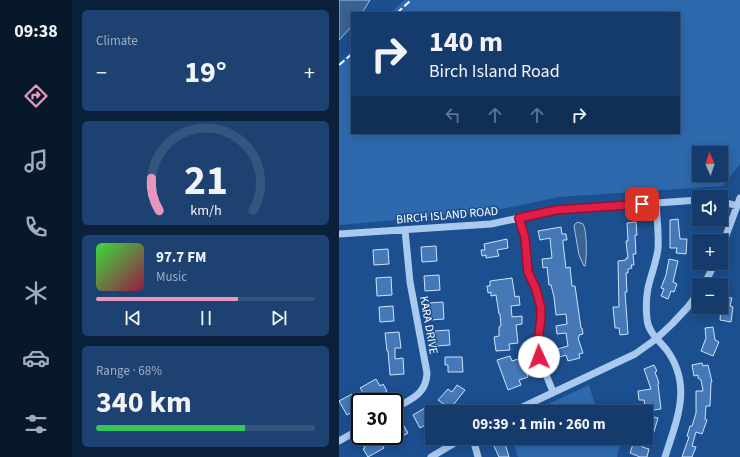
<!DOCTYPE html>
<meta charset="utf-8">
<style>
body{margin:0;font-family:"Source Sans 3",sans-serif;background:#1d4271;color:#f1f3f6;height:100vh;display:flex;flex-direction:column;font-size:15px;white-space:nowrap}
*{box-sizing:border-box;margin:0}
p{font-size:13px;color:#9dadc1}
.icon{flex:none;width:22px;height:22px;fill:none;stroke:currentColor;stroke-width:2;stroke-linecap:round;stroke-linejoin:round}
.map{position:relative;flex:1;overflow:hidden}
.panel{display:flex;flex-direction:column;gap:10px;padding:10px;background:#0b203b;width:267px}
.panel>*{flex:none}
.top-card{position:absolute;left:12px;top:12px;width:329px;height:122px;border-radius:0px;box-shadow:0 2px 10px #0003,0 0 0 1px #33557e;background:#143b6b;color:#f1f3f6;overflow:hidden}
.needle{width:26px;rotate:357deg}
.tools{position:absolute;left:353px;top:146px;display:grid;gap:8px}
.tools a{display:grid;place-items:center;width:36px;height:36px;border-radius:0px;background:#143b6b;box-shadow:0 2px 10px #0003,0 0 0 1px #33557e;font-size:20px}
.speed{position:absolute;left:12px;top:393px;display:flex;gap:8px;font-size:20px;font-weight:700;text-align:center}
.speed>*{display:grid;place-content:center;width:52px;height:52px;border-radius:50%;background:#143b6b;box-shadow:0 2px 10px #0003,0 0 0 1px #33557e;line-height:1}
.speed .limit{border:2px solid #111;border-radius:6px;background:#fff;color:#111}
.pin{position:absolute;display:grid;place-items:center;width:34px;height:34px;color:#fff;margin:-17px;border-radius:8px;box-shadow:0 2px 6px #0006}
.me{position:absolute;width:44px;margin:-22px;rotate:358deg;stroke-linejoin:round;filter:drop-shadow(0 0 3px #0008)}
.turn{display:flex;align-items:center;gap:14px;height:84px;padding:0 12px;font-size:18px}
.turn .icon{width:52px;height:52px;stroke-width:2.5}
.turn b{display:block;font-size:28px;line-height:34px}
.lanes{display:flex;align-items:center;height:38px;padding:0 12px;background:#0003;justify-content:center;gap:20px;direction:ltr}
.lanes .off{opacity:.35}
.big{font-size:30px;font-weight:700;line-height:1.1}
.panel .widget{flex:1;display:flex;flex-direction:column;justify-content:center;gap:6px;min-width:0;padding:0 14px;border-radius:6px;background:#1d4271}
.panel .dial{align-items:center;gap:0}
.dial svg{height:104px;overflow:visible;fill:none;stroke:#33557e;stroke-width:7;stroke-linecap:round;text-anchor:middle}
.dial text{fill:#f1f3f6;stroke:none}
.song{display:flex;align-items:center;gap:12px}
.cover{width:48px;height:48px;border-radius:6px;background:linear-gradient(135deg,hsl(120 70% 55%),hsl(340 70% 35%))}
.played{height:4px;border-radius:2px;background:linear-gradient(90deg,#e797bd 65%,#33557e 65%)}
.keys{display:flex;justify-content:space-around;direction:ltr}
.heat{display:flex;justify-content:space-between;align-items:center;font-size:22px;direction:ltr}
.charge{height:6px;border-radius:3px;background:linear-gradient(90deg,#34c759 68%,#33557e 0)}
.trip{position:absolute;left:86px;top:405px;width:228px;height:40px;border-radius:0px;background:#143b6b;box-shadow:0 2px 10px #0003,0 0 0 1px #33557e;font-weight:700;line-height:40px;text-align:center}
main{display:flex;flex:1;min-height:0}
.dock{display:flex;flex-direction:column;width:72px;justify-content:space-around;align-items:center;background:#08182b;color:#9dadc1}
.dock .icon{width:28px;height:28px}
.dock .active{color:#e797bd}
.dock b{font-size:18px;color:#f1f3f6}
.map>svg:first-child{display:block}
.green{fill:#2e69ad;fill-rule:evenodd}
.water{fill:#3c6290;stroke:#9cc4f0}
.building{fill:#4478b7;stroke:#cfe3fa}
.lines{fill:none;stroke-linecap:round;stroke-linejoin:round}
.minor{stroke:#a9c9ee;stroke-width:7}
.rail{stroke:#fff;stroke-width:2;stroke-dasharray:7 3;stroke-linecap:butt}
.route-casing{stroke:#92132f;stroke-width:10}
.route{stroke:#e11d48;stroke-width:7}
.labels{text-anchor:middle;stroke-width:3;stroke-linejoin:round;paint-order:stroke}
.street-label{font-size:12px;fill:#fff;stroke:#1b4f8f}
</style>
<main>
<nav class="dock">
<b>09:38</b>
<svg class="icon active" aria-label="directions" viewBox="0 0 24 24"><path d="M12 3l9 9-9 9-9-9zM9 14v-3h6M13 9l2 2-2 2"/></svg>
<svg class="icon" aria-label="music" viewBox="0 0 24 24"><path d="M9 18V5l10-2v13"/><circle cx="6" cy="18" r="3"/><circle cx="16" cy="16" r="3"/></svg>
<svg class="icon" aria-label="phone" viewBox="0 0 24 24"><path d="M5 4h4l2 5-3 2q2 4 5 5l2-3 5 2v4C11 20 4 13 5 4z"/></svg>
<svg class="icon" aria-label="climate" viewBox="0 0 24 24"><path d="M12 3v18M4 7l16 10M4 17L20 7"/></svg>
<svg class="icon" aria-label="car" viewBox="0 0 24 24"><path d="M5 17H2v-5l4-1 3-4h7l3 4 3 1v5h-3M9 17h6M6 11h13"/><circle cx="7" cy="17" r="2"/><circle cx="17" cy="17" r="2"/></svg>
<svg class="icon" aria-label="filters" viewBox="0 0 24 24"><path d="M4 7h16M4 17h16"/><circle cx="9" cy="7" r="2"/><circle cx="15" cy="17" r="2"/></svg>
</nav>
<section class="panel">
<div class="widget"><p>Climate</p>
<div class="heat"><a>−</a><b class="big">19°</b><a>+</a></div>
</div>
<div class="widget dial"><svg viewBox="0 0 100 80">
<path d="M14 69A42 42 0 1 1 86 69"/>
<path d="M14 69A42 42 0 0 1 8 44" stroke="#e797bd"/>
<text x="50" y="56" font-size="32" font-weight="700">21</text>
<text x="50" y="72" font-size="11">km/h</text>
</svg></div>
<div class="widget">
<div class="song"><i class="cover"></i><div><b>97.7 FM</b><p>Music</p></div></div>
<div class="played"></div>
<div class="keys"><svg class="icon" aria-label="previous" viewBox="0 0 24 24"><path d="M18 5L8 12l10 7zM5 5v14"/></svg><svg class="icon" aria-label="pause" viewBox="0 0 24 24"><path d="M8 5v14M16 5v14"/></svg><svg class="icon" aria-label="next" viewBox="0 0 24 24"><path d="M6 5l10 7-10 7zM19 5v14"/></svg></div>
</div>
<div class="widget"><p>Range · 68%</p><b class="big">340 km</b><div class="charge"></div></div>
</section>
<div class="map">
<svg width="401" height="457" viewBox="0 0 401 457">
<rect width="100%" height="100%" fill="#1b4f8f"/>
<!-- green -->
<path class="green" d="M65,0H401V164L384,186L220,197L153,211L0,225V63L13,50V133H340V13H52ZM360,153H382V175H360Z
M250,385L258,412H192Z
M173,438H279L282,440L278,457H179Z"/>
<!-- water -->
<path class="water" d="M0,0H31L23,13H13V26L0,40Z
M239,222L244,224C248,230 248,258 246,266H245L240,255L235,226L236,224Z"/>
<!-- building -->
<path class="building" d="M339,219L341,239H348L347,254L337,253L338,248H331V220Z
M297,222L298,235H296L297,254H294L295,265H292L293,268L289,269V273H287L288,292H286L289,334L281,335L280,328H276L274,307H280L279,261L287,260V258H289L287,241H289L288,223Z
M222,227L223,234H227L228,240H224V243L227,268L231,267L233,286H236L242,328H243L244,334L240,335V337L239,338L244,353L240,354L241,358L229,361L227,355L218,358L215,350L229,346L227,333L218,334L217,326L228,324L227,314L217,315L215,297L212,285H210L208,267L204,268L203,259L213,258L211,238L201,240L199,231Z
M168,239L169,248L158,250L160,256L147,258V255L143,256L142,250H146L145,244Z
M97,246L98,261L83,262L82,247Z
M49,249L50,264L35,265L34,250Z
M330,259L339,261L334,282L338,284L335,292L332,291L329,299L322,296L325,289L322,288L327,275Z
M100,275L101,290L86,291L85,276Z
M52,277L53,295L38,296L37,278Z
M173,278L176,297L180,296L181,305L172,306L173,317L183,316V324L177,325L179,343L170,344L171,350L157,351L155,337L160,336V327L162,326L161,314H160L157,295L152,296V292L149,293L148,286H151V281Z
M383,297L393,298L391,306L394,307L392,322L381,320Z
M104,302L105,319L91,320L90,303Z
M54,306L55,321L41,322L40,307Z
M374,327L376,340L380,342L374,356L362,351L367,338L366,328Z
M110,330L111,345L97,346L96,331Z
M60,332L62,348H56V359L64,358L65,374L51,375L49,351H48L46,333Z
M171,356L173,361L182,358L189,377L180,380L182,385L169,390L158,360Z
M106,357H123L124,372H109V365H106Z
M363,363L364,366L369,365L373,382H372L371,406H367L366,419L368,420L363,434L357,432L353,446L357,447L353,457H343L350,437L348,436L351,426H353L357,413V391H364L362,380L359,378V375L355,376L353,365Z
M315,365L318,371L316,372L320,383L319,384L322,409L307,411L305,400H300L299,391L312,389L305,369Z
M37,379L41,386L44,384L48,391L32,401L27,392L24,393L21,388Z
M118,385L126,390L111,409L99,400L109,389L113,392Z
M13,394L21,407L8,415L0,401Z
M86,408L93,421L81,428L74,415Z
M307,415L319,418L314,435L307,433Z
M60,422L63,427L65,426L69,433L55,441V425Z
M35,436L38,440L40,439L45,448L29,457L24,449L26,448L23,443Z
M296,438H307L303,447L310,449L308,457H301L291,453Z
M165,440L170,457H160L154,444Z"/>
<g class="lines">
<!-- minor -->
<path class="minor" d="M382,201L398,206
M317,203C318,219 320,234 319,249C317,263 312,275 309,288C307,298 307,309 308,319C309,332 319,339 327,349C354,385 338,419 326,457
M180,218L186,237L187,263L189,271L197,289L202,308V317L199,349L200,357L214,392
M0,234L152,224L217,210L360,200
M382,249L401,198
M365,285L376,263
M55,409C72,399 87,395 88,373L71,282L66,230
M173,412L296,354L317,339L333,324L348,308L360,292
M132,438L136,446L139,457
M0,441L21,429
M92,457L124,438"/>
<!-- rail -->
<path class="rail" d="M58,13L72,0
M0,65L13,54"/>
</g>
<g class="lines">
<!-- route casing -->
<g class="route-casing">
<path id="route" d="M200,357L199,349L200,334L202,317V308L197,289L189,272L186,238L180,218L217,210L303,204"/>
</g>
<!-- route -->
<use href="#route" class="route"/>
</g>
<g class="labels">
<!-- street labels -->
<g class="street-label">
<text transform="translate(108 215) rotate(-5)" y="4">BIRCH ISLAND ROAD</text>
<text transform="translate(90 325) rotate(80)" y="4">KARA DRIVE</text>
</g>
</g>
</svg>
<div class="tools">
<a><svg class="needle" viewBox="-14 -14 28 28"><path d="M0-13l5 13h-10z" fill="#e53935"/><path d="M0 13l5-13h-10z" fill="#9dadc1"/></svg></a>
<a><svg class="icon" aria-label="sound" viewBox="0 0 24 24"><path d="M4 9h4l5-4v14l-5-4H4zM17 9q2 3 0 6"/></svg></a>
<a>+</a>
<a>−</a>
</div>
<div class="speed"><div class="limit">30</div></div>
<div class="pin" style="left:303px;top:204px;background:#d93025"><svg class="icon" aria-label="arrive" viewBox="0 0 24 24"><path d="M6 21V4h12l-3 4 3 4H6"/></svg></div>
<svg class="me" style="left:200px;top:357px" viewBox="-20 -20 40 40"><circle r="19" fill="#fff"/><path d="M0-13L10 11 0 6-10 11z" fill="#e11d48"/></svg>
<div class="trip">09:39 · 1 min · 260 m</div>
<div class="top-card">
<div class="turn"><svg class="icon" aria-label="right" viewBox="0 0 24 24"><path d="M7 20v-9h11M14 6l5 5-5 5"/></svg><div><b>140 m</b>Birch Island Road</div></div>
<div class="lanes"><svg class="icon off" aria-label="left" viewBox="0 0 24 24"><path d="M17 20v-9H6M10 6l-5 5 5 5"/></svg><svg class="icon off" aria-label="ahead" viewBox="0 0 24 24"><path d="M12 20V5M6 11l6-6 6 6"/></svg><svg class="icon off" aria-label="ahead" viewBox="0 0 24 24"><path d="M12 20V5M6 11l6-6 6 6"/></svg><svg class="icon" aria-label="right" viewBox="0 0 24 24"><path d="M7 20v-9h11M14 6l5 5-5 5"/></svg></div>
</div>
</div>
</main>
